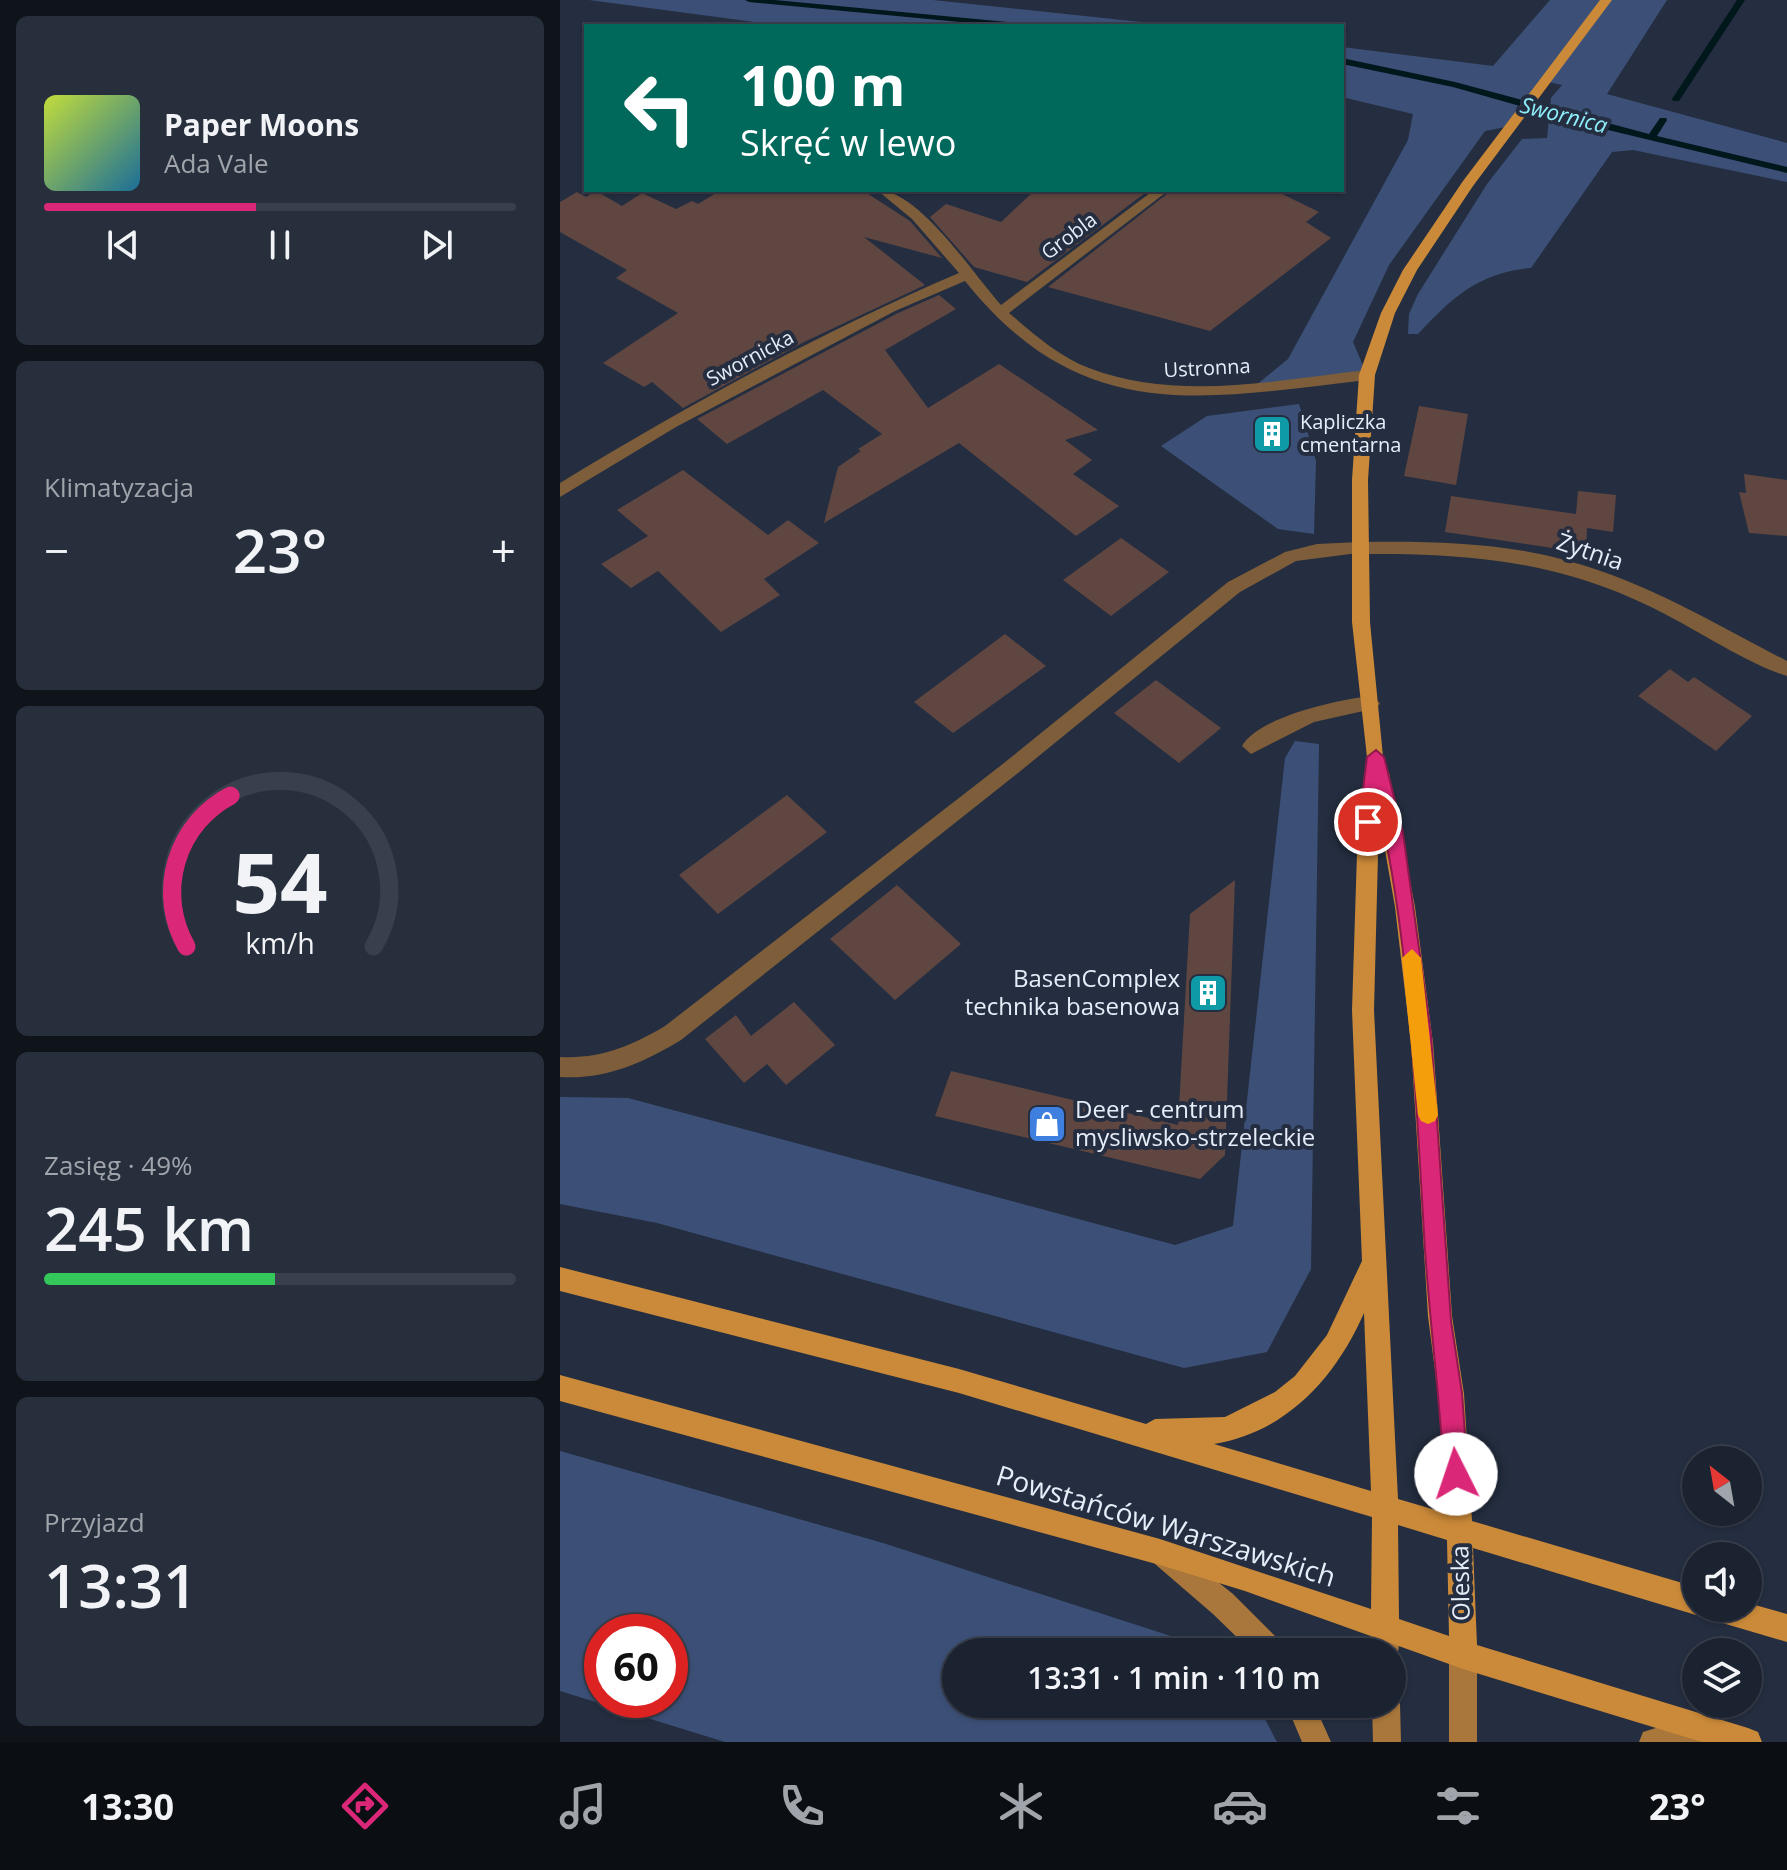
<!DOCTYPE html>
<html lang="pl">
<meta charset="utf-8">
<style>
body{margin:0;font-family:"Open Sans",sans-serif;background:#282f3c;color:#f1f3f6;height:100vh;display:flex;flex-direction:column;font-size:30px;white-space:nowrap}
*{box-sizing:border-box;margin:0}
p{font-size:26px;color:#a0a4ab}
.icon{flex:none;width:44px;height:44px;fill:none;stroke:currentColor;stroke-width:2;stroke-linecap:round;stroke-linejoin:round}
.map{position:relative;flex:1;overflow:hidden}
.details{display:flex;flex-direction:column;gap:16px;padding:16px;background:#0f131a;width:560px}
.details>*{flex:none}
.guide{position:absolute;left:24px;top:24px;width:760px;height:168px;border-radius:0px;box-shadow:0 2px 6px #0004,0 0 0 2px #393f4c;background:#00695c;color:#fff;overflow:hidden}
.needle{width:52px;rotate:329deg}
.fabs{position:absolute;left:1122px;top:1446px;display:grid;gap:16px}
.fabs a{display:grid;place-items:center;width:80px;height:80px;border-radius:50%;background:#1b2230;box-shadow:0 2px 6px #0004,0 0 0 2px #393f4c;font-size:40px}
.speed{position:absolute;left:24px;top:1614px;display:flex;gap:16px;font-size:40px;font-weight:700;text-align:center}
.speed>*{display:grid;place-content:center;width:104px;height:104px;border-radius:50%;background:#1b2230;box-shadow:0 2px 6px #0004,0 0 0 2px #393f4c;line-height:1}
.speed .limit{border:12px solid #d22;background:#fff;color:#111}
.pin{position:absolute;display:grid;place-items:center;width:68px;height:68px;color:#fff;margin:-34px;border:4px solid #fff;border-radius:50%;box-shadow:0 2px 8px #0007}
.me{position:absolute;width:88px;margin:-44px;rotate:356deg;stroke-linejoin:round;filter:drop-shadow(0 0 6px #0008)}
.turn{display:flex;align-items:center;gap:28px;height:168px;padding:0 24px;font-size:36px}
.turn .icon{width:104px;height:104px;stroke-width:2.5}
.turn b{display:block;font-size:56px;line-height:68px}
.big{font-size:60px;font-weight:600;line-height:1.1}
.details .widget{flex:1;display:flex;flex-direction:column;justify-content:center;gap:12px;min-width:0;padding:0 28px;border-radius:12px;background:#282f3c}
.details .dial{align-items:center;gap:0}
.dial svg{height:208px;overflow:visible;fill:none;stroke:#393f4c;stroke-width:7;stroke-linecap:round;text-anchor:middle}
.dial text{fill:#f1f3f6;stroke:none}
.song{display:flex;align-items:center;gap:24px}
.cover{width:96px;height:96px;border-radius:12px;background:linear-gradient(135deg,hsl(70 70% 55%),hsl(200 70% 35%))}
.played{height:8px;border-radius:4px;background:linear-gradient(90deg,#db2777 45%,#393f4c 45%)}
.keys{display:flex;justify-content:space-around;direction:ltr}
.heat{display:flex;justify-content:space-between;align-items:center;font-size:44px;direction:ltr}
.charge{height:12px;border-radius:6px;background:linear-gradient(90deg,#34c759 49%,#393f4c 0)}
.trip{position:absolute;left:382px;top:1638px;width:464px;height:80px;border-radius:40px;background:#1b2230;box-shadow:0 2px 6px #0004,0 0 0 2px #393f4c;font-weight:600;line-height:80px;text-align:center}
.menu{display:flex;height:128px;justify-content:space-around;align-items:center;background:#0b0e13;color:#a0a4ab}
.menu .icon{width:56px;height:56px}
.menu .selected{color:#db2777}
.menu b{font-size:36px;color:#f1f3f6}
main{display:flex;flex:1;min-height:0}
.map>svg:first-child{display:block}
.green{fill:#3c5077;fill-rule:evenodd}
.lines{fill:none;stroke-linecap:round;stroke-linejoin:round}
.stream{fill:#00171b;fill-rule:evenodd}
.building{fill:#604640}
.lane{fill:#7d5d3a;fill-rule:evenodd}
.street{fill:#7d5d3a;fill-rule:evenodd}
.secondary{fill:#a9773b;fill-rule:evenodd}
.primary{fill:#cb8a39;fill-rule:evenodd}
.route{fill:#db2777;stroke:#8e194d;stroke-width:2}
.slow{fill:#f59e0b}
.labels{text-anchor:middle;stroke-width:8;stroke-linejoin:round;paint-order:stroke}
.far-street-label{font-size:20px;fill:#e6edf9;stroke:#242e40}
.far-poi-label{font-size:20px;fill:#e6edf9;stroke:#242e40;text-anchor:start}
.far-water-label{font-size:22px;font-style:italic;fill:#8eeefa;stroke:#242e40}
.street-label{font-size:24px;fill:#e6edf9;stroke:#242e40}
.poi-label{font-size:24px;fill:#e6edf9;stroke:#242e40;text-anchor:end}
.near-street-label{font-size:28px;fill:#e6edf9;stroke:#242e40}
</style>
<main>
<section class="details">
<div class="widget">
<div class="song"><i class="cover"></i><div><b>Paper Moons</b><p>Ada Vale</p></div></div>
<div class="played"></div>
<div class="keys"><svg class="icon" aria-label="previous" viewBox="0 0 24 24"><path d="M18 5L8 12l10 7zM5 5v14"/></svg><svg class="icon" aria-label="pause" viewBox="0 0 24 24"><path d="M8 5v14M16 5v14"/></svg><svg class="icon" aria-label="next" viewBox="0 0 24 24"><path d="M6 5l10 7-10 7zM19 5v14"/></svg></div>
</div>
<div class="widget"><p>Klimatyzacja</p>
<div class="heat"><a>−</a><b class="big">23°</b><a>+</a></div>
</div>
<div class="widget dial"><svg viewBox="0 0 100 80">
<path d="M14 69A42 42 0 1 1 86 69"/>
<path d="M14 69A42 42 0 0 1 31 11" stroke="#db2777"/>
<text x="50" y="56" font-size="32" font-weight="700">54</text>
<text x="50" y="72" font-size="11">km/h</text>
</svg></div>
<div class="widget"><p>Zasięg · 49%</p><b class="big">245 km</b><div class="charge"></div></div>
<div class="widget"><p>Przyjazd</p><b class="big">13:31</b></div>
</section>
<div class="map">
<svg width="1227" height="1742" viewBox="0 0 1227 1742">
<rect width="100%" height="100%" fill="#242e40"/>
<!-- green -->
<path class="green" d="M29,0H373L619,26H225Z
M990,0H1107L1047,94L1227,143V182L1073,150L1052,152L971,268C918,273 893,297 858,334H848L849,314L858,294L927,184L962,139L987,138L991,98L1002,85L984,81L951,126L925,131L829,265L793,342L807,375L695,386L728,359L848,140L853,114L782,97V47L933,66Z
M739,404L756,461L754,534L718,529L601,446L647,416Z
M735,741L759,744L751,1269L707,1352L624,1368L97,1223L0,1204V1097L68,1098L615,1245L673,1226L725,758Z
M0,1451L323,1543L620,1639L648,1652H396V1704H697L717,1742H165L0,1691ZM42,1632H110V1700H42Z"/>
<g class="lines">
<!-- stream -->
<path class="stream" d="M185,0H215L469,24L473,26H442L189,2Z
M1177,0H1185L1119,101H1113L1112,99Z
M782,58L895,82L1089,134L1100,118H1106L1107,120L1097,136L1227,167V173L1023,124L893,87L782,64Z"/>
</g>
<!-- building -->
<path class="building" d="M161,190H302L350,221L382,258L304,237L365,285L244,342L123,408L92,382L84,387L43,363L118,313L56,278L67,270L0,232V202L17,192L26,197L36,191L62,206L82,193L116,209L132,201L138,204Z
M475,190H589L467,282L414,267L370,217L386,204L441,222Z
M612,190H714L759,212L746,222L771,238L650,331L488,287Z
M379,295L396,309L325,350L368,408L439,364L538,430L505,440L532,460L513,474L559,506L516,536L399,443L264,523L278,467L301,451L298,449L322,434L263,390L167,444L137,419L336,314Z
M859,406L908,414L896,485L844,476Z
M123,470L208,535L228,520L259,543L204,579L220,595L161,632L98,571L71,588L41,564L88,536L57,510Z
M1184,474L1227,480V536L1189,533L1179,492L1186,493Z
M1018,491L1056,495L1053,532L1027,528L1026,553L885,532L891,496L1016,514Z
M561,538L609,572L551,616L503,580Z
M445,634L486,666L393,733L354,702Z
M1110,669L1128,682L1134,677L1192,716L1156,751L1078,696Z
M596,680L661,728L619,763L554,713Z
M227,795L267,832L158,914L119,875Z
M675,880L665,1155L640,1179L375,1116L391,1071L618,1125L630,914Z
M337,885L401,944L335,1000L270,939Z
M234,1002L275,1045L226,1085L207,1064L184,1083L145,1039L176,1015L191,1036Z"/>
<g class="lines">
<!-- lane -->
<path class="lane" d="M800,542L806,544V552L736,561L680,592L458,773L121,1040C83,1063 45,1080 0,1077V1057C41,1059 71,1046 105,1026L444,763L668,582L725,552L757,544Z"/>
<!-- street -->
<path class="street" d="M317,190C359,190 413,274 441,305L594,190H609L449,313C474,334 498,356 529,368C617,402 717,380 807,370L815,375L807,380C642,399 522,427 405,281L335,311L116,427L0,497V483C128,405 261,332 399,273L352,219Z
M800,542C871,541 943,542 1012,562C1088,583 1157,625 1227,661V676C1185,663 1133,627 1091,607C994,560 906,553 800,554L792,548Z
M811,696L820,703L817,708L754,722L691,754L682,746C698,717 780,699 811,696Z"/>
<!-- secondary -->
<path class="secondary" d="M604,1542L613,1546L673,1594L721,1642L725,1652H692L653,1614L595,1564L591,1555L595,1546Z
M825,1615L835,1619C840,1633 842,1652 832,1663V1652H811V1629L815,1619Z
M903,1641L913,1645L917,1655V1742H889V1655L893,1645Z
M832,1692L840,1704L841,1742H813L812,1704H832Z
M726,1704H754L771,1742H742Z
M1140,1714L1150,1718L1154,1728L1150,1738L1140,1742H1079L1083,1732Z"/>
<!-- primary -->
<path class="primary" d="M1040,0H1052L913,186L857,270L835,313L815,375L808,480L810,622L824,767L829,773L855,907L873,1043L892,1316L904,1394L912,1521L1136,1587V1608H1188V1603L1227,1614V1642L1159,1622L1149,1618L1146,1609L1136,1615L913,1548L917,1645L1188,1728L1198,1732L1202,1742H1142L903,1669L685,1591L600,1565L0,1401V1375L600,1539L811,1609L812,1517L399,1393L0,1291V1267L399,1369L586,1424L595,1419L665,1417L715,1392L735,1376L767,1335L802,1261L792,1010L798,822L807,757L792,622V480L799,375L821,313L843,270L903,181ZM819,816L835,907L851,1043L868,1316L878,1394L886,1513L838,1499L814,1010ZM804,1313L811,1491L654,1444C727,1432 776,1377 804,1313ZM838,1525L887,1540L889,1636L839,1619Z"/>
</g>
<!-- route -->
<path class="route" d="M816,750L824,757L843,833L871,1035L891,1321L902,1393L908,1474L905,1483L896,1486L888,1483L884,1474C880,1399 870,1325 865,1250C856,1104 851,949 819,807L814,827H802L799,822L807,757Z"/>
<!-- slow -->
<path class="slow" d="M852,949L861,958L878,1115L875,1121L868,1124L861,1121L858,1115L842,958Z"/>
<!-- icons -->
<defs>
<g id="building-square" transform="scale(2)"><rect x="-9" y="-9" width="18" height="18" rx="4" fill="#0f9aa8" stroke="#242e40"/><path d="M-4-6H4V6H1V3H-1V6H-4ZM-2.5-4.3h1.7v1.8h-1.7ZM.8-4.3h1.7v1.8H.8ZM-2.5-1h1.7V.8h-1.7ZM.8-1h1.7V.8H.8Z" fill="#fff"/></g>
<g id="shop-square" transform="scale(2)"><rect x="-9" y="-9" width="18" height="18" rx="4" fill="#3f7fe0" stroke="#242e40"/><path d="M-5-2.5h2.3a2.7 3.5 0 0 1 5.4 0H5L5.5 6h-11ZM-1.5-2.5h3a1.5 2.3 0 0 0-3 0Z" fill="#fff"/></g>
</defs>
<g fill-rule="evenodd">
<use href="#building-square" x="712" y="434"/>
<use href="#building-square" x="648" y="993"/>
<use href="#shop-square" x="487" y="1124"/>
</g>
<g class="labels">
<!-- far-street labels -->
<g class="far-street-label">
<text transform="translate(509 236) rotate(-37)" y="7">Grobla</text>
<text transform="translate(190 358) rotate(-28)" y="7">Swornicka</text>
<text transform="translate(647 368) rotate(-3)" y="7">Ustronna</text>
</g>
<!-- far-poi labels -->
<g class="far-poi-label">
<text x="740" y="429">Kapliczka<tspan x="740" dy="23">cmentarna</tspan></text>
</g>
<!-- far-water labels -->
<g class="far-water-label">
<text transform="translate(1004 115) rotate(14)" y="8">Swornica</text>
</g>
<!-- street labels -->
<g class="street-label">
<text transform="translate(1030 552) rotate(19)" y="8">Żytnia</text>
<text transform="translate(901 1583) rotate(-91)" y="8">Oleska</text>
</g>
<!-- poi labels -->
<g class="poi-label">
<text x="620" y="987">BasenComplex<tspan x="620" dy="28">technika basenowa</tspan></text>
<text x="515" y="1118" text-anchor="start">Deer - centrum<tspan x="515" dy="28">mysliwsko-strzeleckie</tspan></text>
</g>
<!-- near-street labels -->
<g class="near-street-label">
<text transform="translate(606 1526) rotate(17)" y="10">Powstańców Warszawskich</text>
</g>
</g>
</svg>
<div class="fabs">
<a><svg class="needle" viewBox="-14 -14 28 28"><path d="M0-13l5 13h-10z" fill="#e53935"/><path d="M0 13l5-13h-10z" fill="#a0a4ab"/></svg></a>
<a><svg class="icon" aria-label="sound" viewBox="0 0 24 24"><path d="M4 9h4l5-4v14l-5-4H4zM17 9q2 3 0 6"/></svg></a>
<a><svg class="icon" aria-label="layers" viewBox="0 0 24 24"><path d="M12 4l9 5-9 5-9-5zM3 14l9 5 9-5"/></svg></a>
</div>
<div class="speed"><div class="limit">60</div></div>
<div class="pin" style="left:808px;top:822px;background:#d93025"><svg class="icon" aria-label="arrive" viewBox="0 0 24 24"><path d="M6 21V4h12l-3 4 3 4H6"/></svg></div>
<svg class="me" style="left:896px;top:1474px" viewBox="-20 -20 40 40"><circle r="19" fill="#fff"/><path d="M0-13L10 11 0 6-10 11z" fill="#db2777"/></svg>
<div class="trip">13:31 · 1 min · 110 m</div>
<div class="guide">
<div class="turn"><svg class="icon" aria-label="left" viewBox="0 0 24 24"><path d="M17 20v-9H6M10 6l-5 5 5 5"/></svg><div><b>100 m</b>Skręć w lewo</div></div>
</div>
</div>
</main>
<nav class="menu">
<b>13:30</b>
<svg class="icon selected" aria-label="directions" viewBox="0 0 24 24"><path d="M12 3l9 9-9 9-9-9zM9 14v-3h6M13 9l2 2-2 2"/></svg>
<svg class="icon" aria-label="music" viewBox="0 0 24 24"><path d="M9 18V5l10-2v13"/><circle cx="6" cy="18" r="3"/><circle cx="16" cy="16" r="3"/></svg>
<svg class="icon" aria-label="phone" viewBox="0 0 24 24"><path d="M5 4h4l2 5-3 2q2 4 5 5l2-3 5 2v4C11 20 4 13 5 4z"/></svg>
<svg class="icon" aria-label="climate" viewBox="0 0 24 24"><path d="M12 3v18M4 7l16 10M4 17L20 7"/></svg>
<svg class="icon" aria-label="car" viewBox="0 0 24 24"><path d="M5 17H2v-5l4-1 3-4h7l3 4 3 1v5h-3M9 17h6M6 11h13"/><circle cx="7" cy="17" r="2"/><circle cx="17" cy="17" r="2"/></svg>
<svg class="icon" aria-label="filters" viewBox="0 0 24 24"><path d="M4 7h16M4 17h16"/><circle cx="9" cy="7" r="2"/><circle cx="15" cy="17" r="2"/></svg>
<b>23°</b>
</nav>
